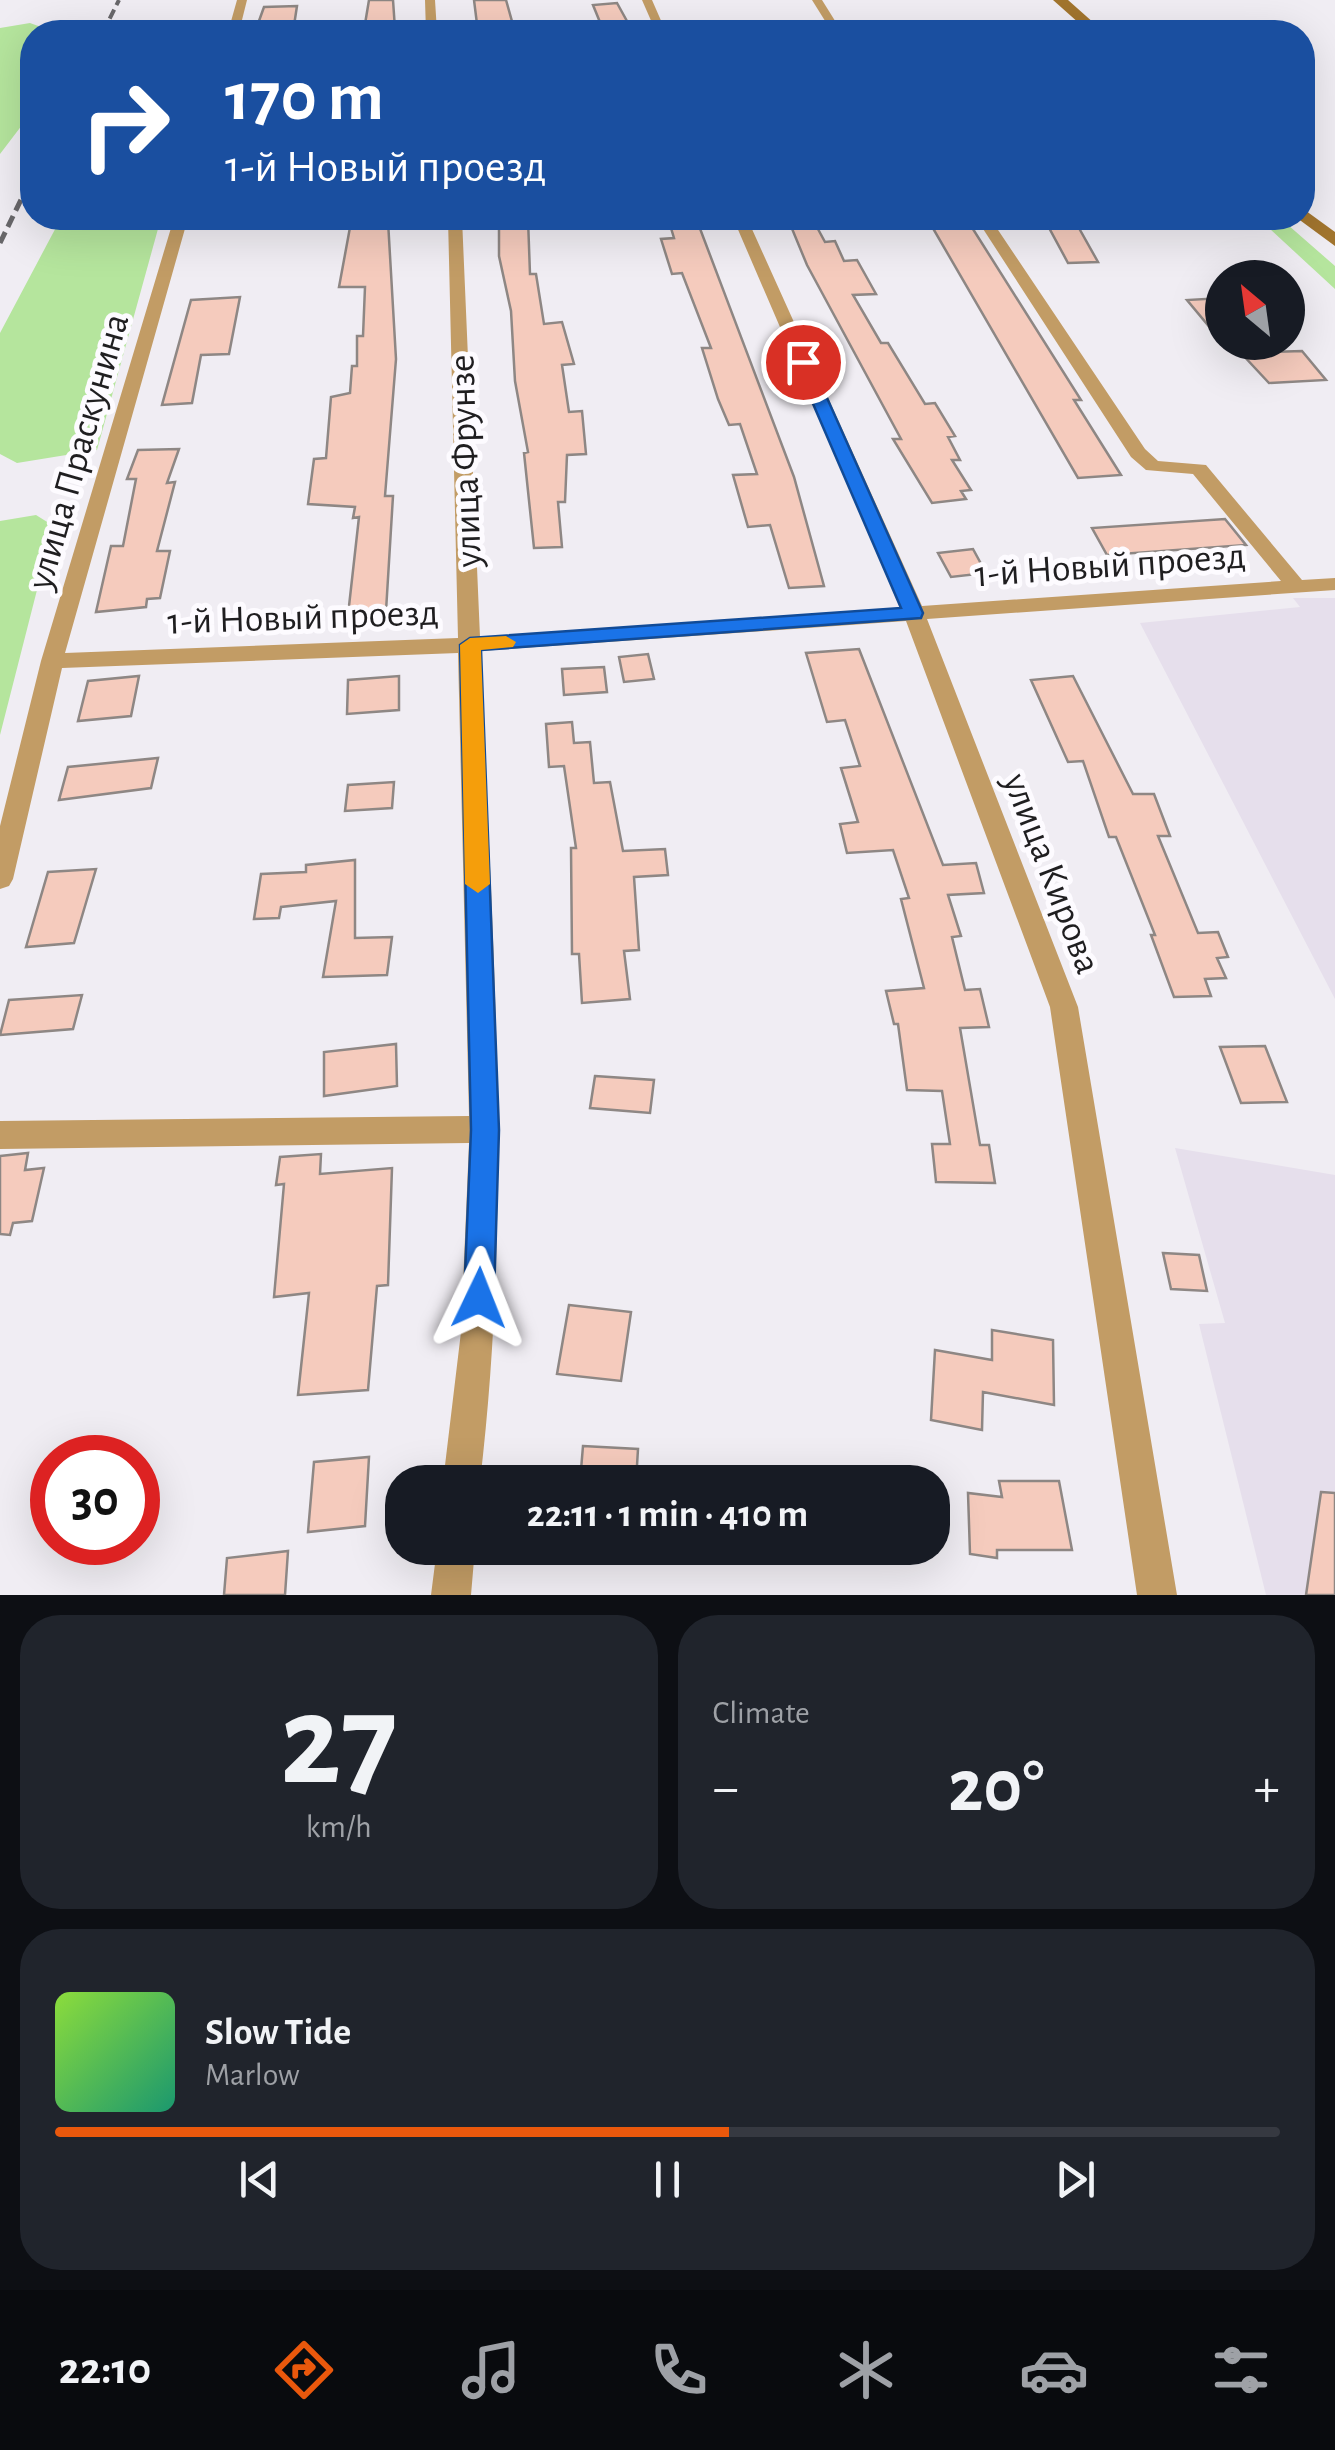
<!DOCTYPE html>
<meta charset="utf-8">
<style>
body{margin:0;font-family:"Alegreya Sans",sans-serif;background:#20242c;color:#f1f3f6;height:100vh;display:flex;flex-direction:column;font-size:38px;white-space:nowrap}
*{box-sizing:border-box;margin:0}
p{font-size:32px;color:#9ea1a6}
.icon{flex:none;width:55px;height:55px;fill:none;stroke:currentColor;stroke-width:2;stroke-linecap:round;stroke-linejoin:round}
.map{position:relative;height:1595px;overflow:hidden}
.details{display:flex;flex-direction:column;gap:20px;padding:20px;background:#0d0f14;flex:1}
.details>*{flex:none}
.guide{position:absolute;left:20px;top:20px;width:1295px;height:210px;border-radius:40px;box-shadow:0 10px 40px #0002;background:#1a4fa0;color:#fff;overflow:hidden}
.needle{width:65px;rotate:331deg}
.buttons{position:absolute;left:1205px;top:260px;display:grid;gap:20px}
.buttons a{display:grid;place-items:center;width:100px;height:100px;border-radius:50%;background:#171b24;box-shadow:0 10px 40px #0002;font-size:50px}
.speed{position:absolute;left:30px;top:1435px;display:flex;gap:20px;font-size:50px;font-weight:700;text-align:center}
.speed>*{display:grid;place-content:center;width:130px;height:130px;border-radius:50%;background:#171b24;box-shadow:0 10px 40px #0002;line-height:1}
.speed .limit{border:15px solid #d22;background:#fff;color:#111}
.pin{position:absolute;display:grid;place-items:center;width:85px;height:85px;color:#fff;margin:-42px;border:5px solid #fff;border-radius:50%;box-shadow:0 2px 10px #0007}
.me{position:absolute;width:110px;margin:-55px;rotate:2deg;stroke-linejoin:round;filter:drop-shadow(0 0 8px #0008)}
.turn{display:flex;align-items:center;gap:35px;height:210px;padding:0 40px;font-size:45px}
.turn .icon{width:130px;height:130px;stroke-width:2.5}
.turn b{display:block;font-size:70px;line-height:85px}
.big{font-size:75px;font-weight:700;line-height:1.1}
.details .card{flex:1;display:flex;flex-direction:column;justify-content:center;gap:15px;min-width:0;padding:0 35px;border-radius:40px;background:#20242c}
.details .dial{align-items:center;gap:0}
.dial b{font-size:130px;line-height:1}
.song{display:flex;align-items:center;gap:30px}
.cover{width:120px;height:120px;border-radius:15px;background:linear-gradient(135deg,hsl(90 70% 55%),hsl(160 70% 35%))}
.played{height:10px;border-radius:5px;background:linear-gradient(90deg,#ea580c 55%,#363941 55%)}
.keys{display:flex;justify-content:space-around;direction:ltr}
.heat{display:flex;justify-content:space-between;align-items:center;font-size:55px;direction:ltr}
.details .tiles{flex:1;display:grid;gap:20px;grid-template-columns:1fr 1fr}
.card:last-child{grid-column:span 2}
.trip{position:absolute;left:385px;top:1465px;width:565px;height:100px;border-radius:40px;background:#171b24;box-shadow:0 10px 40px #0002;font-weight:700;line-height:100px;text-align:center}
.tab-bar{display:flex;height:160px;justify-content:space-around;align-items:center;background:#090b0e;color:#9ea1a6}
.tab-bar .icon{width:70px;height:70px}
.tab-bar .current{color:#ea580c}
.tab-bar b{font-size:45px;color:#f1f3f6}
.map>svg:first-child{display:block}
.built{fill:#e6dfec}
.green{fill:#b5e59d}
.building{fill:#f5cbbd;stroke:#8e8784;stroke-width:2.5}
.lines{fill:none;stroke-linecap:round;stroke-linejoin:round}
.street{fill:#c29c65;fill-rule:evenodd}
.secondary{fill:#a2752e;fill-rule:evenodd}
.rail-far1{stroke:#68676a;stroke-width:4;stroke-dasharray:10 5;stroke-linecap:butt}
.rail{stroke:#68676a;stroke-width:5;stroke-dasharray:12 6;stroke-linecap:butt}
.route{fill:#1a73e8;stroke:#114b97;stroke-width:2.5}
.slow{fill:#f59e0b}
.labels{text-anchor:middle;stroke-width:10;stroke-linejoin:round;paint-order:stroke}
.street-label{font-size:38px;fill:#1f1e20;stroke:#fdfbff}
</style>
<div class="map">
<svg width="1335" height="1595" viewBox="0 0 1335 1595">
<rect width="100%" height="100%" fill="#f0edf3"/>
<!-- built -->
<path class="built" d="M1293,598H1335V999L1140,623L1300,607Z
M1175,1148L1335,1175V1595H1266L1199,1324L1225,1323Z"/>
<!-- green -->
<path class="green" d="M30,23L55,32H32V112L0,154V28Z
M61,218H161L97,450L17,463L0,454V333Z
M1258,218H1280L1335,266V289Z
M36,515L52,525L49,543L0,735V521Z"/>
<!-- building -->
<path class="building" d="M369,0H393L395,29L370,31V24H365Z
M474,0H506L515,32H478Z
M617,3L633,32H604L593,5Z
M297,6L293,32H255L264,7Z
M668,218H696L794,477L824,586L789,588L770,525L748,527L733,475L757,474L740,424L729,425L718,399L702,348H711L682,273L672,274L661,239L674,238Z
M812,218L825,242L835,241L844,261L857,260L876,294L853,295L881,343H888L925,404L935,403L955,436L948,437L960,460H952L971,490L961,491L966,499L932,503L893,439H901L807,265L788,219Z
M927,218H966L1081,400H1074L1121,475L1078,478Z
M528,219L530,274H536L544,324L562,322L574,364L562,365L569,412L582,411L586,454L567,455L565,502H558L562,547L534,548L524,453L528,452L515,381L511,311L499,256V220Z
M388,221L396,359L385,496H393L386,611L348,615L359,517L353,518L355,507L308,504L314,459L326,458L331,397L350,393L352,366H357V336H363L365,287H339L351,222Z
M1075,221L1098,262L1068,263L1047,224Z
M240,297L229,354L201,355L192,403L162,405L191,300Z
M1222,298V342L1187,300Z
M1302,351L1326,380L1269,383L1241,353Z
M179,449L167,483L175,482L157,551H170L160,598L147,599L146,607L96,612L111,546H123L136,479H127L138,450Z
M1225,519L1246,545L1107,555L1092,528Z
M973,549L986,573L951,577L938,553Z
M859,649L943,865L976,863L984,893L948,895L961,936L952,937L965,990L980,989L989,1027L960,1028L980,1145H989L995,1183L936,1182L932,1144H950L942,1091L907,1090L898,1024H894L886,991L924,988L901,899L909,898L893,850L847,853L840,824L858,822L841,768L860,766L845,720L827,722L806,653Z
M648,654L654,679L624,682L619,657Z
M604,667L607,692L564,695L562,669Z
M139,676L131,716L78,721L88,681Z
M399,676V710L347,714L348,680Z
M1073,676L1133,794H1154L1170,836H1158L1198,933L1218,932L1228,957L1217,958L1226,978L1205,979L1211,996L1174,997L1151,935H1155L1116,837H1109L1083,761L1068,762L1031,680Z
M572,722L574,743L590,742L594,783L610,782L623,851L665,849L668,875L634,877L639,950L624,951L630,999L582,1003L579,954H572L571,848H576L564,766L549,767L546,724Z
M158,758L151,788L59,800L68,767Z
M394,782L392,808L345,811L348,785Z
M355,860V938L392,937L387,975L323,977L336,901L281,907L279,918L254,919L261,874L306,872V865Z
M96,869L74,943L26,947L48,872Z
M82,995L73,1029L0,1035L9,1000Z
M396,1044L397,1086L324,1096V1052Z
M1265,1046L1287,1102L1241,1103L1220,1047Z
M595,1076L654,1080L650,1113L590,1108Z
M28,1153L25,1170L44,1168L32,1221L13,1223L10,1235L0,1234V1156Z
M321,1154L320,1174L392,1168L388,1285L377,1286L368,1390L298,1395L309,1293L274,1297L284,1184L276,1185L280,1157Z
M1163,1253L1199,1255L1207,1291L1171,1289Z
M569,1305L631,1312L621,1381L557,1374Z
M992,1330L1053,1340L1054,1405L983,1392L982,1430L931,1420L935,1350L992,1360Z
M583,1446L638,1449L636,1482H580Z
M369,1457L365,1526L308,1532L314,1462Z
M999,1481H1059L1072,1550H997V1558L970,1554L968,1493L1002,1497Z
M1321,1492L1335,1493V1595H1306Z
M288,1551L285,1595H224L227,1558Z"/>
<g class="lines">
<!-- street -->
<path class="street" d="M237,0H247L239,32H228Z
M425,0H435L437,32H426Z
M642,0H652L666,32H656Z
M812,0H822L842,32H832Z
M174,218H188L65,653L458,638L448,218H462L480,637L901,608L733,218H747L922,606L1281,581L1193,474L1146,470L1131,457L976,218H990L1145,449L1158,461L1206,465L1302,580L1335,578V590L927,619L1078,1007L1177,1595H1137L1050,1007L906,621L480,651C492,929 513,1206 480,1482H443L461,1332L469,1143L0,1149V1121L469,1116L458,653L62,668L13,879L9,886L0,889V826L41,661Z
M437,1548H475L471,1595H431Z"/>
<!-- secondary -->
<path class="secondary" d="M1053,0H1068L1104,32H1089Z
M1302,208L1335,232V246L1297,218H1302Z"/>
<!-- rail-far1 -->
<path class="rail-far1" d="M103,32L119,0
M29,182L32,176"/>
<!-- rail -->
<path class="rail" d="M0,243L31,179"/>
</g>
<!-- route -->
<path class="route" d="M803,357L811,362L923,613L921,618L481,650L499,1130L494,1298L490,1308L479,1313L468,1308L464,1298L471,1130L460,645L470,638L901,608L795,362Z"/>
<!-- slow -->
<path class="slow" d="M506,636L516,642L513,647L481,650L490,884L478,893L465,884L460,645L470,638Z"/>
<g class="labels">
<!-- street labels -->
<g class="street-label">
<text transform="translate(77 451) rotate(-74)" y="13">улица Праскунина</text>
<text transform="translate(464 461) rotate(-92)" y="13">улица Фрунзе</text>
<text transform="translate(1110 564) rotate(-4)" y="13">1-й Новый проезд</text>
<text transform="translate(303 616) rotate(-2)" y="13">1-й Новый проезд</text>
<text transform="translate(1053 873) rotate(69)" y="13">улица Кирова</text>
</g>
</g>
</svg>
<div class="buttons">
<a><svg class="needle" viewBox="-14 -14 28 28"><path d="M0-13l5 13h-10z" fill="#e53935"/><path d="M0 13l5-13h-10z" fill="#9ea1a6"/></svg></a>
</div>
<div class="speed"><div class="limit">30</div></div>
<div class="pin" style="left:803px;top:362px;background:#d93025"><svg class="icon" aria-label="arrive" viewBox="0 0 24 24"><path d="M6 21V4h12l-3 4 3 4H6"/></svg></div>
<svg class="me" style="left:479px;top:1298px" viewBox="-20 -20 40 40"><path d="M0-17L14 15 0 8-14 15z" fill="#1a73e8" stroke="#fff" stroke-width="4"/></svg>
<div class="trip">22:11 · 1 min · 410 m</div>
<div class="guide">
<div class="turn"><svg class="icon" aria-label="right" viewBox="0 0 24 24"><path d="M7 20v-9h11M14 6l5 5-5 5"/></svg><div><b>170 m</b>1-й Новый проезд</div></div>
</div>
</div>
<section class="details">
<div class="tiles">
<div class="card dial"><b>27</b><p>km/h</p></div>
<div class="card"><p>Climate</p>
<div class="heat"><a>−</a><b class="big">20°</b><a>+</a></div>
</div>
<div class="card">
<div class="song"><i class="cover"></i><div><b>Slow Tide</b><p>Marlow</p></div></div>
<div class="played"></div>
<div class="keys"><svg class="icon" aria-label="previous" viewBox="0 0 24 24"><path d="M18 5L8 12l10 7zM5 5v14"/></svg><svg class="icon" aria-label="pause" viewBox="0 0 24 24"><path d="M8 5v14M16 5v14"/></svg><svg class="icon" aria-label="next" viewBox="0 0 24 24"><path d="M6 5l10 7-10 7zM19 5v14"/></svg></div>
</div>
</div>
</section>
<nav class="tab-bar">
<b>22:10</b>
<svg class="icon current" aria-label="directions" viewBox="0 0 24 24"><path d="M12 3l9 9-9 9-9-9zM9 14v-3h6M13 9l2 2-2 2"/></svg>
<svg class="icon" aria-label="music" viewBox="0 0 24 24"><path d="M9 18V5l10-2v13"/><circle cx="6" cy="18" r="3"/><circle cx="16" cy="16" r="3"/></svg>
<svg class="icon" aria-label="phone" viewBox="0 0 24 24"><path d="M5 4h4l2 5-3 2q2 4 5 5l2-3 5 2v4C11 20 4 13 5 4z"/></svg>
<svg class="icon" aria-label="climate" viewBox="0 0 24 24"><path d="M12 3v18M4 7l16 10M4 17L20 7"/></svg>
<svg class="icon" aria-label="car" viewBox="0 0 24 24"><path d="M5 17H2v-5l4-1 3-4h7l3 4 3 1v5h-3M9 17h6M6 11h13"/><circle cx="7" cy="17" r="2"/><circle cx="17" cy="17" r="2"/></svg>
<svg class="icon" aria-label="filters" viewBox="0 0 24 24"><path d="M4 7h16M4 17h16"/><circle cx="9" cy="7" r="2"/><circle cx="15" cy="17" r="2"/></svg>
</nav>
